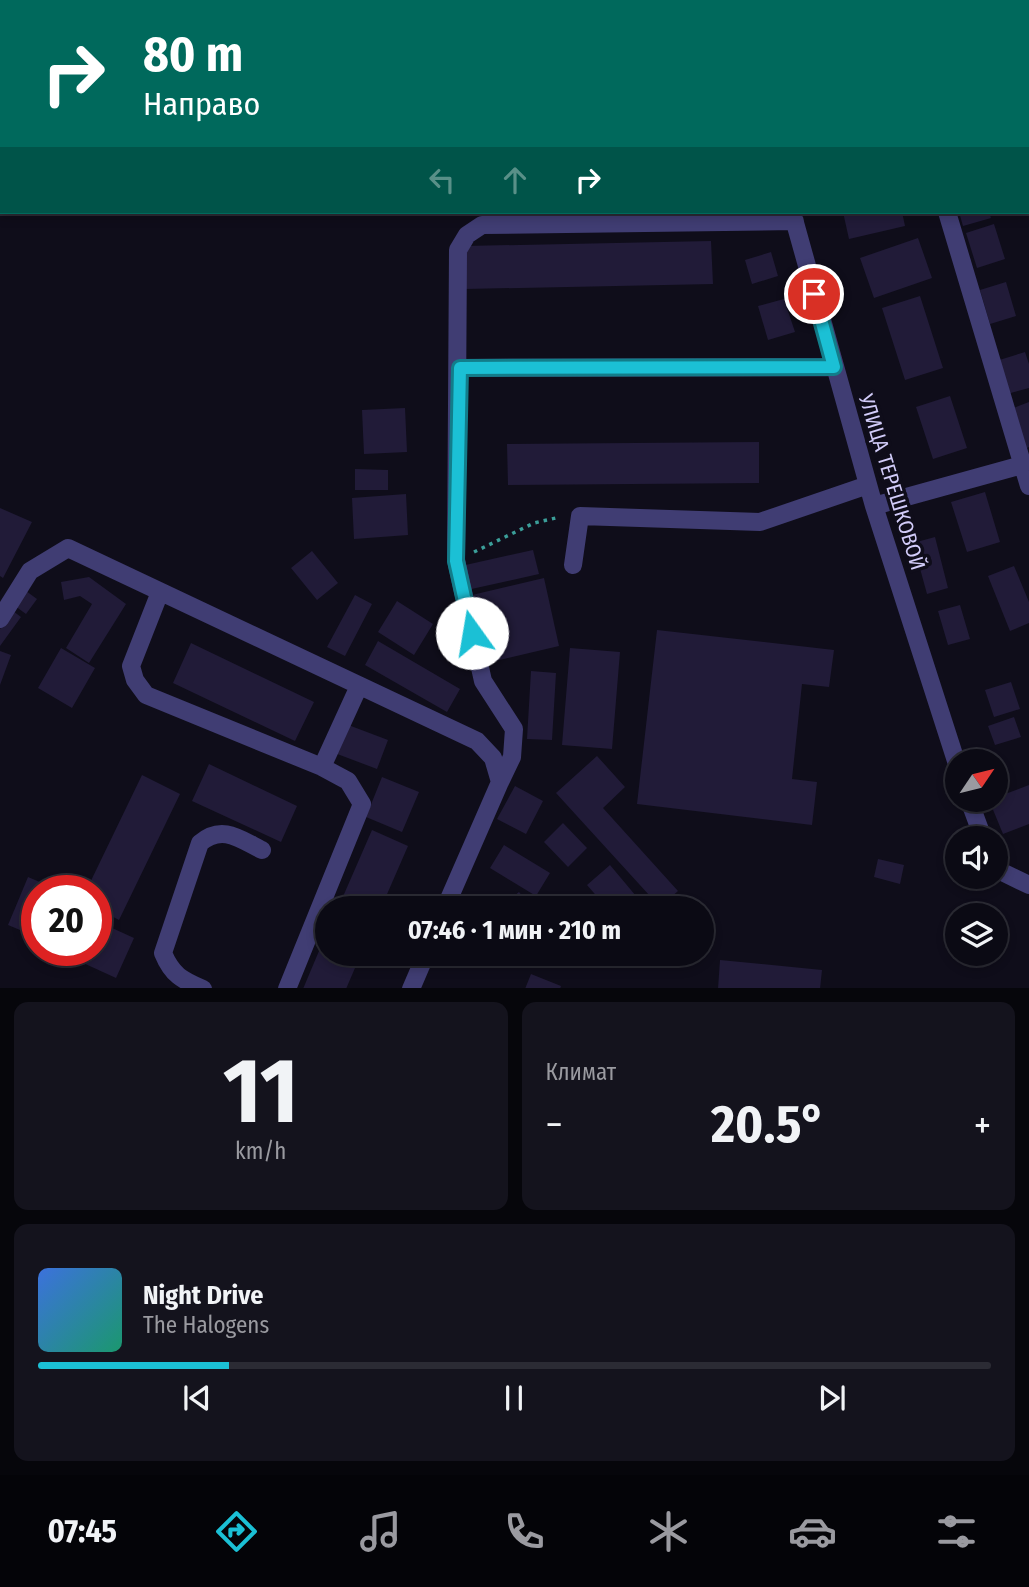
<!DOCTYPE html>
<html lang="ru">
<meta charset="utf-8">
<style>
body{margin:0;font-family:"Fira Sans Condensed",sans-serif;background:#14131d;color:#f1f3f6;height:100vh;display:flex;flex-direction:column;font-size:26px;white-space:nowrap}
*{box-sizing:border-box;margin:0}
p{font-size:23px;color:#9a9aa0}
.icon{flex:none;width:38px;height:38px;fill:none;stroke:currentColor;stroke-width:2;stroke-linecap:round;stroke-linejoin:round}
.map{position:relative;height:988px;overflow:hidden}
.details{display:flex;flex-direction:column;gap:14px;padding:14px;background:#06060b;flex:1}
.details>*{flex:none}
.banner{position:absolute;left:0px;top:0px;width:1029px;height:214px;box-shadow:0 4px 10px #0003,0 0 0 2px #2b2b34;background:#00695c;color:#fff;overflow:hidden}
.needle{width:46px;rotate:55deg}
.buttons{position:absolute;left:945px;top:749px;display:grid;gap:14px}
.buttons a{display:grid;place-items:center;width:63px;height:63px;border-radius:50%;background:#0b0a14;box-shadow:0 4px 10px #0003,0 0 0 2px #2b2b34;font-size:35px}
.speed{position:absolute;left:21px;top:875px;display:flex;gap:14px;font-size:35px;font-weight:700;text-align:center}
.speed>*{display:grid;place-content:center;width:91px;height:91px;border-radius:50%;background:#0b0a14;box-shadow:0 4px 10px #0003,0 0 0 2px #2b2b34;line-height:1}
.speed .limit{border:10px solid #d22;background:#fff;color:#111}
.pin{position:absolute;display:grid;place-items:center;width:60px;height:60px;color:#fff;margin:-30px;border:4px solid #fff;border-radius:50%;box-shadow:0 2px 7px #0007}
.me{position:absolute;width:77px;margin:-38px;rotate:347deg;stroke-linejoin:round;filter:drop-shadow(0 0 5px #0008)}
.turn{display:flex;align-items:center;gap:24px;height:147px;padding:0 28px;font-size:32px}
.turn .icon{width:91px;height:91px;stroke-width:2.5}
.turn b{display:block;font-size:49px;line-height:60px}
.lanes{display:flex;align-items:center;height:66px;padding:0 28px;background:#0003;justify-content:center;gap:35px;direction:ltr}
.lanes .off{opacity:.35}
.big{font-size:52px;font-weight:700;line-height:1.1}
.details .widget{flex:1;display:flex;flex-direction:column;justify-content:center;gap:10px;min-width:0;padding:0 24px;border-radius:14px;background:#14131d}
.details .dial{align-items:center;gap:0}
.dial b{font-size:91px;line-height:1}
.song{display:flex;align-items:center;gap:21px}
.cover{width:84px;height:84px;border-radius:10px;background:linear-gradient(135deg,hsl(220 70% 55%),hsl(160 70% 35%))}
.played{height:7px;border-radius:4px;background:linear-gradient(90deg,#1bc0d5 20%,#2b2b34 20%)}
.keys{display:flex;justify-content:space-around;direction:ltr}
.heat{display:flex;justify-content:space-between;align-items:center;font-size:38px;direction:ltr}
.details .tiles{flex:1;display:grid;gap:14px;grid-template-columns:1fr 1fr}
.widget:last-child{grid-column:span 2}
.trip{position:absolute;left:315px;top:896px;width:399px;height:70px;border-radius:35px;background:#0b0a14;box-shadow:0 4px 10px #0003,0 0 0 2px #2b2b34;font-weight:700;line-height:70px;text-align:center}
.tab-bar{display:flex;height:112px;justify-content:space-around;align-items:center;background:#040408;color:#9a9aa0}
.tab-bar .icon{width:49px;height:49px}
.tab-bar .current{color:#1bc0d5}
.tab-bar b{font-size:32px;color:#f1f3f6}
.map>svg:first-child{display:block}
.building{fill:#211b38}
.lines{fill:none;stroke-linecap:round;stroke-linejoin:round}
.path{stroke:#3b9e99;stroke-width:3.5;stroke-dasharray:3.5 5;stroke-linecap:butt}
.minor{stroke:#403d73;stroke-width:18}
.major{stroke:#b961eb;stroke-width:18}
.route-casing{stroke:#127d8a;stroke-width:18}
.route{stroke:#1bc0d5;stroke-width:12}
.labels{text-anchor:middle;stroke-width:7;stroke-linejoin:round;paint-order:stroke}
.street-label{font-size:21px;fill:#d2ccf9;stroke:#0f0d1a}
</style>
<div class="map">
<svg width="1029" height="989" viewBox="0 0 1029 989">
<rect width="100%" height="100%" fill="#0f0d1a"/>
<!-- building -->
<path class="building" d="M843,212H902L905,226L849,239Z
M959,212H989L991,218L963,226Z
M994,224L1005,259L977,268L966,233Z
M918,238L932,278L874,298L860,258Z
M711,241L713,284L465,289V246Z
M771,252L778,276L752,284L745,260Z
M1006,282L1016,316L990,324L980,290Z
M920,296L943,368L905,380L882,308Z
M784,299L795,332L768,340L758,306Z
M1025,352L1029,364V388L1003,395L993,362Z
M950,396L967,448L933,459L916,407Z
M1029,402V447L1023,450L1008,410Z
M405,408L407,452L364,454L362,410Z
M759,442V483L508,485L507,444Z
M355,469L388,470V490H355Z
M985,492L1000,542L967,552L951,502Z
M406,494L408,535L354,539L352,498Z
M0,508L32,522L3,578L0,576Z
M935,537L948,588L927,594L913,543Z
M533,550L539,574L467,590L461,566Z
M312,551L338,583L317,600L291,568Z
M1014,566L1029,602V623L1010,631L988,576Z
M89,577L126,604L89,663L66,648L92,604L80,596L64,600L61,582Z
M544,578L559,646L487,663L472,595Z
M26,591L37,599L26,614L15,606Z
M355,595L372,604L345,656L327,647Z
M397,601L433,624L414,655L378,632Z
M960,605L970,639L948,645L938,611Z
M13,611L21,617L0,646V629Z
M657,630L834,650L829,687L802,684L792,779L817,782L812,825L637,804Z
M378,641L460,689L447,712L365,665Z
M191,643L314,702L295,741L173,683Z
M61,648L95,668L72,708L38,688Z
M570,648L620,652L612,749L562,745Z
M0,651L11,655L0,685Z
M531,671L556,673L552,740L527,739Z
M1011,682L1020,709L994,717L985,690Z
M1014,717L1021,737L995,745L988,726Z
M343,723L388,740L377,769L332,752Z
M597,756L625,787L603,808L678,891L660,907L556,793Z
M209,764L297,806L281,842L192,801Z
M142,775L180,794L119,920L96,908V891H86Z
M382,777L419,792L402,832L366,817Z
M1029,785V824L1003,834L989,800Z
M515,786L543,801L526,834L497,819Z
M563,823L587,848L568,867L544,842Z
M372,830L408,846L381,908H338Z
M504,845L550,873L536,896L490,868Z
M878,859L904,865L900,884L874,877Z
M610,865L641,902L633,908H607L587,885Z
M28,877L61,891H37V937L8,925Z
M519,892L532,908H499Z
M99,922L134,938L116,978L81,962L86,950H96Z
M327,932V954H361L346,989H303Z
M720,960L822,970L820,989H718Z
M531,974L561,986L560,989H525Z"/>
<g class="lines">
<!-- path -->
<path class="path" d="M315,0L326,2
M625,2L635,0
M0,64L2,65
M474,552L534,523L560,517"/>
<!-- minor -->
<path class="minor" d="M792,212L874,506L957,764
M947,212L1029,486
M460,368L834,367
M874,506L1022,465
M573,565L580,516L760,522L868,485
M160,592L131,666L135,680L146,695L322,767L348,781L362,804L287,989
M0,619L30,571L68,548L477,741L493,758L500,782L445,908
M322,767L359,686
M500,782L512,757L514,729L483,681L456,560L458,250L467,235L482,225L795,221
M969,800L983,838
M996,869L1029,885
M203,989C182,980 172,975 163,953L200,843C222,824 240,839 262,850
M411,989L426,954"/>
<!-- major -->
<path class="major" d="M89,0L96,2
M722,2L728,0
M894,2L900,0
M0,29H2"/>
</g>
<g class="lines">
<!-- route casing -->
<g class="route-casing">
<path id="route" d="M472,633L456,561L460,368L834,367L814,294"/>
</g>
<!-- route -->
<use href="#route" class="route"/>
</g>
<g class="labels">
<!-- street labels -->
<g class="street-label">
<text transform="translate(892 482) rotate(73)" y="7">УЛИЦА ТЕРЕШКОВОЙ</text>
</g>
</g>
</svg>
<div class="buttons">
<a><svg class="needle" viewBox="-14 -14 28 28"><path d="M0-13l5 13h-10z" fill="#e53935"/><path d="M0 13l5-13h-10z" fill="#9a9aa0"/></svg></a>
<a><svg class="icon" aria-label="sound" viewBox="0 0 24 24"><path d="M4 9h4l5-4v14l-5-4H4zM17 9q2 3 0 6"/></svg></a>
<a><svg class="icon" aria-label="layers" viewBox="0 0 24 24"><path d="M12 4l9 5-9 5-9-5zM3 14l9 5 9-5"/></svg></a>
</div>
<div class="speed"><div class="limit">20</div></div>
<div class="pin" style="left:814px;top:294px;background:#d93025"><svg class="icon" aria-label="arrive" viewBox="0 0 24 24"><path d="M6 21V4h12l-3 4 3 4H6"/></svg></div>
<svg class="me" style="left:472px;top:633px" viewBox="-20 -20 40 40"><circle r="19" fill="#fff"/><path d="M0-13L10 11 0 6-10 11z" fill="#1bc0d5"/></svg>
<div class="trip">07:46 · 1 мин · 210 m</div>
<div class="banner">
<div class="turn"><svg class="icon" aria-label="right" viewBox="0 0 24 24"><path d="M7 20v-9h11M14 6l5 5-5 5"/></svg><div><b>80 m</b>Направо</div></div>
<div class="lanes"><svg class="icon off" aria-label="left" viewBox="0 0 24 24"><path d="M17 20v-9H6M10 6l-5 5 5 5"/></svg><svg class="icon off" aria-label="ahead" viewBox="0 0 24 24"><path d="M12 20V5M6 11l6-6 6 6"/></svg><svg class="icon" aria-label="right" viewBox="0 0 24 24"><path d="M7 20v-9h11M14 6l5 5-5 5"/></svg></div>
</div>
</div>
<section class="details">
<div class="tiles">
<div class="widget dial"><b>11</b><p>km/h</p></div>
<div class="widget"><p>Климат</p>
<div class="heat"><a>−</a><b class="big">20.5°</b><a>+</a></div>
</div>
<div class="widget">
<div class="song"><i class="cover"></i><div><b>Night Drive</b><p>The Halogens</p></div></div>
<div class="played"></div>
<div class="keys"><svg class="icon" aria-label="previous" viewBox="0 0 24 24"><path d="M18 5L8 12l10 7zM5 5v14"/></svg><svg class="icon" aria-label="pause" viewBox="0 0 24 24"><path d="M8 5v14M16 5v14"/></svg><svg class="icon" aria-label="next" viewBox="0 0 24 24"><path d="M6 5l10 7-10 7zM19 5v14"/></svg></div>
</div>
</div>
</section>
<nav class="tab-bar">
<b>07:45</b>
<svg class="icon current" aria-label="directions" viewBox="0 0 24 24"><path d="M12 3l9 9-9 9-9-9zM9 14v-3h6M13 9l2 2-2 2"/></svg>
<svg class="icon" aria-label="music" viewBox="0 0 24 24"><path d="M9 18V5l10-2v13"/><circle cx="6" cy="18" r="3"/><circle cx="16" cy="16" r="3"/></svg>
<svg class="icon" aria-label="phone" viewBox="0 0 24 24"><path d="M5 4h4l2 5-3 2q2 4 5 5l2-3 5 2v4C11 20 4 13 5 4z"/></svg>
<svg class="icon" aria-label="climate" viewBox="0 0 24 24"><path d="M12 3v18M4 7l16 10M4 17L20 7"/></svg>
<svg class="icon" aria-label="car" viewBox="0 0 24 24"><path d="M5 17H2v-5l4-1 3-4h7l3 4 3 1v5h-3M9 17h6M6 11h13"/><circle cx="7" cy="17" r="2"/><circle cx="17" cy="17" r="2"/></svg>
<svg class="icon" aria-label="filters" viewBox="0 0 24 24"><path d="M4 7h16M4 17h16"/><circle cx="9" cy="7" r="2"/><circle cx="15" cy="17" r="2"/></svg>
</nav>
